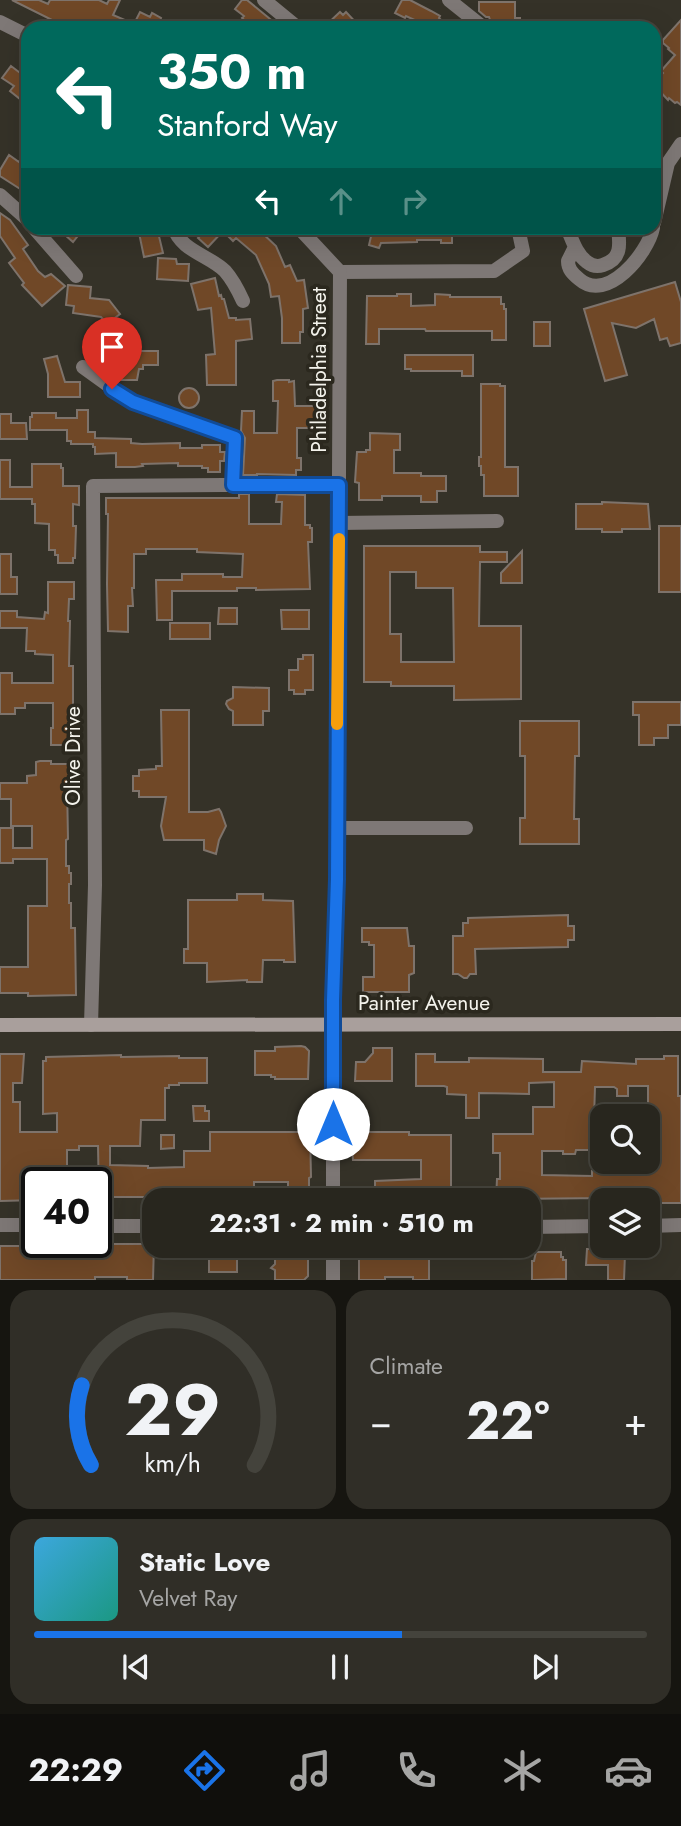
<!DOCTYPE html>
<meta charset="utf-8">
<style>
body{margin:0;font-family:Jost,sans-serif;background:#302e27;color:#f1f3f6;height:100vh;display:flex;flex-direction:column;font-size:26px;white-space:nowrap}
*{box-sizing:border-box;margin:0}
p{font-size:23px;color:#a5a5a4}
.icon{flex:none;width:38px;height:38px;fill:none;stroke:currentColor;stroke-width:2;stroke-linecap:round;stroke-linejoin:round}
.map{position:relative;height:1280px;overflow:hidden}
.drawer{display:flex;flex-direction:column;gap:10px;padding:10px;background:#161510;flex:1}
.drawer>*{flex:none}
.hud{position:absolute;left:21px;top:21px;width:640px;height:214px;border-radius:21px;box-shadow:0 7px 28px #0002,0 0 0 2px #44433c;background:#00695c;color:#fff;overflow:hidden}
.fabs{position:absolute;left:590px;top:1104px;display:grid;gap:14px}
.fabs a{display:grid;place-items:center;width:70px;height:70px;border-radius:14px;background:#28261e;box-shadow:0 7px 28px #0002,0 0 0 2px #44433c;font-size:35px}
.speed{position:absolute;left:21px;top:1167px;display:flex;gap:14px;font-size:35px;font-weight:700;text-align:center}
.speed>*{display:grid;place-content:center;width:91px;height:91px;border-radius:50%;background:#28261e;box-shadow:0 7px 28px #0002,0 0 0 2px #44433c;line-height:1}
.speed .limit{border:4px solid #111;border-radius:10px;background:#fff;color:#111}
.pin{position:absolute;display:grid;place-items:center;width:60px;height:60px;color:#fff;margin:-72px -30px;border-radius:50% 50% 50% 0;rotate:-45deg;box-shadow:0 0 7px #0007}
.pin .icon{rotate:45deg}
.me{position:absolute;width:77px;margin:-38px;rotate:0deg;stroke-linejoin:round;filter:drop-shadow(0 0 5px #0008)}
.turn{display:flex;align-items:center;gap:24px;height:147px;padding:0 21px;font-size:32px}
.turn .icon{width:91px;height:91px;stroke-width:2.5}
.turn b{display:block;font-size:49px;line-height:60px}
.lanes{display:flex;align-items:center;height:66px;padding:0 21px;background:#0003;justify-content:center;gap:35px;direction:ltr}
.lanes .off{opacity:.35}
.big{font-size:52px;font-weight:700;line-height:1.1}
.drawer .card{flex:1;display:flex;flex-direction:column;justify-content:center;gap:10px;min-width:0;padding:0 24px;border-radius:21px;background:#302e27}
.drawer .dial{align-items:center;gap:0}
.dial svg{height:182px;overflow:visible;fill:none;stroke:#44433c;stroke-width:7;stroke-linecap:round;text-anchor:middle}
.dial text{fill:#f1f3f6;stroke:none}
.song{display:flex;align-items:center;gap:21px}
.cover{width:84px;height:84px;border-radius:10px;background:linear-gradient(135deg,hsl(200 70% 55%),hsl(170 70% 35%))}
.played{height:7px;border-radius:4px;background:linear-gradient(90deg,#1a73e8 60%,#44433c 60%)}
.keys{display:flex;justify-content:space-around;direction:ltr}
.heat{display:flex;justify-content:space-between;align-items:center;font-size:38px;direction:ltr}
.drawer .tiles{flex:1;display:grid;gap:10px;grid-template-columns:1fr 1fr}
.card:last-child{grid-column:span 2}
.trip{position:absolute;left:142px;top:1188px;width:399px;height:70px;border-radius:21px;background:#28261e;box-shadow:0 7px 28px #0002,0 0 0 2px #44433c;font-weight:700;line-height:70px;text-align:center}
.menu{display:flex;height:112px;justify-content:space-around;align-items:center;background:#100f0c;color:#a5a5a4}
.menu .icon{width:49px;height:49px}
.menu .current{color:#1a73e8}
.menu b{font-size:32px;color:#f1f3f6}
.map>svg:first-child{display:block}
.building{fill:#704827;stroke:#7e736b;stroke-width:2;fill-rule:evenodd}
.lines{fill:none;stroke-linecap:round;stroke-linejoin:round}
.minor{stroke:#7e7876;stroke-width:14}
.tertiary{stroke:#7e7876;stroke-width:14}
.secondary{stroke:#a99f9c;stroke-width:14}
.route-casing{stroke:#114b97;stroke-width:18}
.route{stroke:#1a73e8;stroke-width:12}
.slow{stroke:#f59e0b;stroke-width:12}
.labels{text-anchor:middle;stroke-width:7;stroke-linejoin:round;paint-order:stroke}
.street-label{font-size:21px;fill:#f4f3ec;stroke:#2b281e}
</style>
<div class="map">
<svg width="681" height="1280" viewBox="0 0 681 1280">
<rect width="100%" height="100%" fill="#353228"/>
<!-- building -->
<path class="building" d="M12,0H39L48,4L50,0H99L107,4L109,0H120L113,15L134,24L140,12L150,17L152,13L161,18L157,28H68Z
M242,0H247L281,28H254L242,18L244,16L235,9Z
M402,0H410L431,11L440,16L439,18L449,28H435L420,21L419,22L406,16L405,18L395,13Z
M479,2H515V18H520V28H493L489,17H486L479,11Z
M340,12L343,15L346,12L361,28H323Z
M681,20V105L677,102L675,103L669,98L668,100L654,85V83L663,73L661,71L675,55L668,49L669,48L663,43V40Z
M11,66L28,79V99L23,95L20,99L10,91L14,86L2,78Z
M28,148V194L0,176V170L9,155L19,162Z
M0,213L10,220L28,245L23,249L38,271L45,277L51,274L65,286L42,306L22,285L24,283L9,263L15,258L0,236Z
M57,228H84L73,242Z
M138,228H157L163,253L144,257Z
M193,228H253L259,234L261,232L276,246L285,267L290,265L297,281L304,280L308,308L303,309V332H300V343H282V318L279,296L271,297L269,284L256,255L236,238L233,241L223,231L208,247L198,238L201,235Z
M373,228H452V243H441V240H417V242L381,243L379,248L369,245Z
M158,258L176,259L177,264H189L188,281L157,279Z
M215,278L219,296L221,295L222,299H224L229,318H236V320L250,319L252,339L236,341V385H207L206,355L215,354L211,308L198,310L191,284Z
M675,282L681,302V343L670,346L667,338L660,340L654,319L636,328L612,323L627,375L605,381L584,309Z
M68,285L91,287L90,298L109,300L120,314L107,324L101,317L73,313L74,306L66,305Z
M397,294H411V306L435,305V294L450,295V297H501V304H504V309H506V340H492V331H426L425,329H379V344H366L367,296H397Z
M534,322H550V346H534Z
M124,351H158V365H143V369H139L137,380H118L117,374H109L100,368V361H124Z
M405,355H473V376H462V371H411V369H405Z
M57,356L65,382H80V397H48V374L44,359Z
M277,380H289V382L294,381L295,406H322L323,428H297V458H301V470H296V475L257,474V475H243L245,438L241,431L242,411H254V433H277L278,401H273V381Z
M481,384H500V386H505V467H518V496H484V475H481V466H479V457H481Z
M179 398a10 10 0 1 1 20 0a10 10 0 1 1-20 0Z
M77,410H88V432H95V438L131,439V443L142,444L180,443V448H202V445H220V452H225L224,461H220V472H208V468H202V466H178V463L142,464L143,466L135,467H116V453L95,454V447H93V444H71V441H67V430H30V417H32V413H56V418H77Z
M0,414H11V423H26L27,439H0Z
M370,433L400,434V450H394V473H421V476H446V491H437V502H421V496H382V500H359V483L355,482L357,452H366V450H370Z
M0,460H10V487H32V464H61V468H63V486H79V505L73,504V526H76L75,558H73V563H58V555H55V550H49V524L35,523V504H32V499H0Z
M239,494H249V524H281L282,502H276L277,494L305,495V525H310V528H312V542H308L310,589L256,590V588H237V591H172V620H157L156,580H182V574H223V577H242L243,554L197,552V549H146V554H134V588H132L133,606H128V632L108,631L107,584L108,514H106V498H239Z
M602,502L648,504L650,529H622V532H602V529H576V504H602Z
M659,526H681V592H659Z
M364,546H480V552H507V562H480L479,626H521V699L454,700V686H391V682H364ZM390,572H416V588H453L454,662H401V634H390Z
M522,551V583H501V573Z
M0,554H11V577H17V594H0Z
M48,582H74V599H69L68,621H70L69,666H73V720H69V745H51V728H53V703H25V708H15V714H0V673H12V683H53V655L35,654V651H26L27,628H0V611H17V617L44,619L45,612L48,613Z
M219,608H237V624H218Z
M281,610H309V629H282Z
M170,623H210V639H170Z
M303,655H313V690H305V694H294V690H289V670H298V659H303Z
M233,687L269,688V711H263V725H233V711L229,709L226,704L227,701L233,698Z
M633,702H681V725H668V738H654V745H639V715H633Z
M161,710H189V812H208L219,809L221,812L226,826L219,840L216,854L204,850V840H164L161,826L166,797H139V791H133V776H139V770L156,769V766H162Z
M520,721H579V756H575L574,819H579V844H520V818H525V756H520Z
M40,761H51V764H72V783L67,784L68,839L66,840V866H69V873H71V884H69V903H71V928H75L76,995L28,996V993H0V967H28V906H47V859H13V863H0V828H13V848H32V826H11V799H0V783H27V776L36,775V762Z
M237,894H263V900L293,901L295,962H284V960H263L262,982H247V980L207,982V963H184V949H188V900H237Z
M568,915V926H574V940H568V947L475,949L476,974H470L467,978H464L458,974H453V936H463V923H468V918Z
M362,928H407L409,946H414V973L409,975V992H363V977H374V945H369V942H362Z
M301,1046L305,1047L309,1051L308,1079H275V1077H271V1075H255V1051H275V1047Z
M373,1048H392V1081H355L356,1062H365L373,1053Z
M0,1054H24L22,1083H13V1102H20V1132H57V1113L43,1114V1061H46V1057L121,1055V1057L179,1056V1058H207V1083H179V1085H169V1088H165V1120H141L140,1146H110V1165L148,1166V1168L184,1167V1151H210V1132H310L311,1177L309,1178V1200H288V1182H254V1200H210V1197H174V1198L161,1199V1197H113L111,1201H101V1199H99L98,1146H79V1150H67V1183H37V1200L0,1201Z
M416,1054H435V1062H469V1058L543,1059V1072H581L582,1061L636,1064V1059H664V1056H678V1096H681V1203H648V1200H605V1198L496,1199L497,1179H500V1153H493V1134H533V1107H554V1082L529,1083V1094L479,1093V1118H466V1095L447,1094V1087L444,1086H416ZM628,1086H648V1162H605V1171H592V1176L542,1175V1151H563V1154H575L576,1150H593L595,1087H614L617,1089V1096H628Z
M193,1106H205V1111H209V1121H194Z
M353,1132H409V1135H451V1200H378L375,1195V1181L421,1179V1160H353L351,1137H353Z
M161,1135H174V1148L161,1149Z
M105,1244H154L153,1280H127V1277H95V1280H0V1246H105Z
M209,1246H237V1272H209Z
M259,1246H306L308,1251V1276L304,1280H275V1270L271,1268L275,1264V1254Z
M359,1246H429V1280H413V1277H385V1280H359Z
M587,1249H598V1253L625,1254L624,1280H608V1265H586Z
M536,1252H561V1257H563V1260H566V1279L532,1280V1261H534Z"/>
<g class="lines">
<!-- minor -->
<path class="minor" d="M264,0L298,28
M449,0L484,28
M0,195L28,220
M654,223L668,163L681,144
M34,228L76,276
M174,228C180,250 210,256 225,271C233,280 238,290 243,301
M567,228C572,239 576,254 587,262C592,266 597,267 603,265C622,259 620,244 618,228
M575,247L568,261C568,269 572,273 579,279C607,304 648,253 653,228
M340,272L494,271L523,251L518,228
M83,367L133,403L235,438L233,485
M339,523L497,521
M337,828H466
M91,1025L95,885L93,486L339,484
M0,1225H37
M96,1226H154
M648,1226L681,1225
M528,1227L602,1226"/>
<!-- tertiary -->
<path class="tertiary" d="M0,22L28,36
M299,228L340,272L337,879L333,1001V1200
M333,1280V1246"/>
<!-- secondary -->
<path class="secondary" d="M0,1025L681,1024"/>
</g>
<g class="lines">
<!-- route casing -->
<g class="route-casing">
<path id="route" d="M112,389L133,402L235,438L233,485H339L337,879L333,1000V1124"/>
</g>
<!-- route -->
<use href="#route" class="route"/>
<!-- slow -->
<path class="slow" d="M337,724L339,539"/>
</g>
<g class="labels">
<!-- street labels -->
<g class="street-label">
<text transform="translate(319 370) rotate(-90)" y="7">Philadelphia Street</text>
<text transform="translate(73 756) rotate(-90)" y="7">Olive Drive</text>
<text x="424" y="1010">Painter Avenue</text>
</g>
</g>
</svg>
<div class="fabs">
<a><svg class="icon" aria-label="search" viewBox="0 0 24 24"><circle cx="10" cy="10" r="6"/><path d="M15 15l6 6"/></svg></a>
<a><svg class="icon" aria-label="layers" viewBox="0 0 24 24"><path d="M12 4l9 5-9 5-9-5zM3 14l9 5 9-5"/></svg></a>
</div>
<div class="speed"><div class="limit">40</div></div>
<div class="pin" style="left:112px;top:389px;background:#d93025"><svg class="icon" aria-label="arrive" viewBox="0 0 24 24"><path d="M6 21V4h12l-3 4 3 4H6"/></svg></div>
<svg class="me" style="left:333px;top:1124px" viewBox="-20 -20 40 40"><circle r="19" fill="#fff"/><path d="M0-13L10 11 0 6-10 11z" fill="#1a73e8"/></svg>
<div class="trip">22:31 · 2 min · 510 m</div>
<div class="hud">
<div class="turn"><svg class="icon" aria-label="left" viewBox="0 0 24 24"><path d="M17 20v-9H6M10 6l-5 5 5 5"/></svg><div><b>350 m</b>Stanford Way</div></div>
<div class="lanes"><svg class="icon" aria-label="left" viewBox="0 0 24 24"><path d="M17 20v-9H6M10 6l-5 5 5 5"/></svg><svg class="icon off" aria-label="ahead" viewBox="0 0 24 24"><path d="M12 20V5M6 11l6-6 6 6"/></svg><svg class="icon off" aria-label="right" viewBox="0 0 24 24"><path d="M7 20v-9h11M14 6l5 5-5 5"/></svg></div>
</div>
</div>
<section class="drawer">
<div class="tiles">
<div class="card dial"><svg viewBox="0 0 100 80">
<path d="M14 69A42 42 0 1 1 86 69"/>
<path d="M14 69A42 42 0 0 1 10 34" stroke="#1a73e8"/>
<text x="50" y="56" font-size="32" font-weight="700">29</text>
<text x="50" y="72" font-size="11">km/h</text>
</svg></div>
<div class="card"><p>Climate</p>
<div class="heat"><a>−</a><b class="big">22°</b><a>+</a></div>
</div>
<div class="card">
<div class="song"><i class="cover"></i><div><b>Static Love</b><p>Velvet Ray</p></div></div>
<div class="played"></div>
<div class="keys"><svg class="icon" aria-label="previous" viewBox="0 0 24 24"><path d="M18 5L8 12l10 7zM5 5v14"/></svg><svg class="icon" aria-label="pause" viewBox="0 0 24 24"><path d="M8 5v14M16 5v14"/></svg><svg class="icon" aria-label="next" viewBox="0 0 24 24"><path d="M6 5l10 7-10 7zM19 5v14"/></svg></div>
</div>
</div>
</section>
<nav class="menu">
<b>22:29</b>
<svg class="icon current" aria-label="directions" viewBox="0 0 24 24"><path d="M12 3l9 9-9 9-9-9zM9 14v-3h6M13 9l2 2-2 2"/></svg>
<svg class="icon" aria-label="music" viewBox="0 0 24 24"><path d="M9 18V5l10-2v13"/><circle cx="6" cy="18" r="3"/><circle cx="16" cy="16" r="3"/></svg>
<svg class="icon" aria-label="phone" viewBox="0 0 24 24"><path d="M5 4h4l2 5-3 2q2 4 5 5l2-3 5 2v4C11 20 4 13 5 4z"/></svg>
<svg class="icon" aria-label="climate" viewBox="0 0 24 24"><path d="M12 3v18M4 7l16 10M4 17L20 7"/></svg>
<svg class="icon" aria-label="car" viewBox="0 0 24 24"><path d="M5 17H2v-5l4-1 3-4h7l3 4 3 1v5h-3M9 17h6M6 11h13"/><circle cx="7" cy="17" r="2"/><circle cx="17" cy="17" r="2"/></svg>
</nav>
